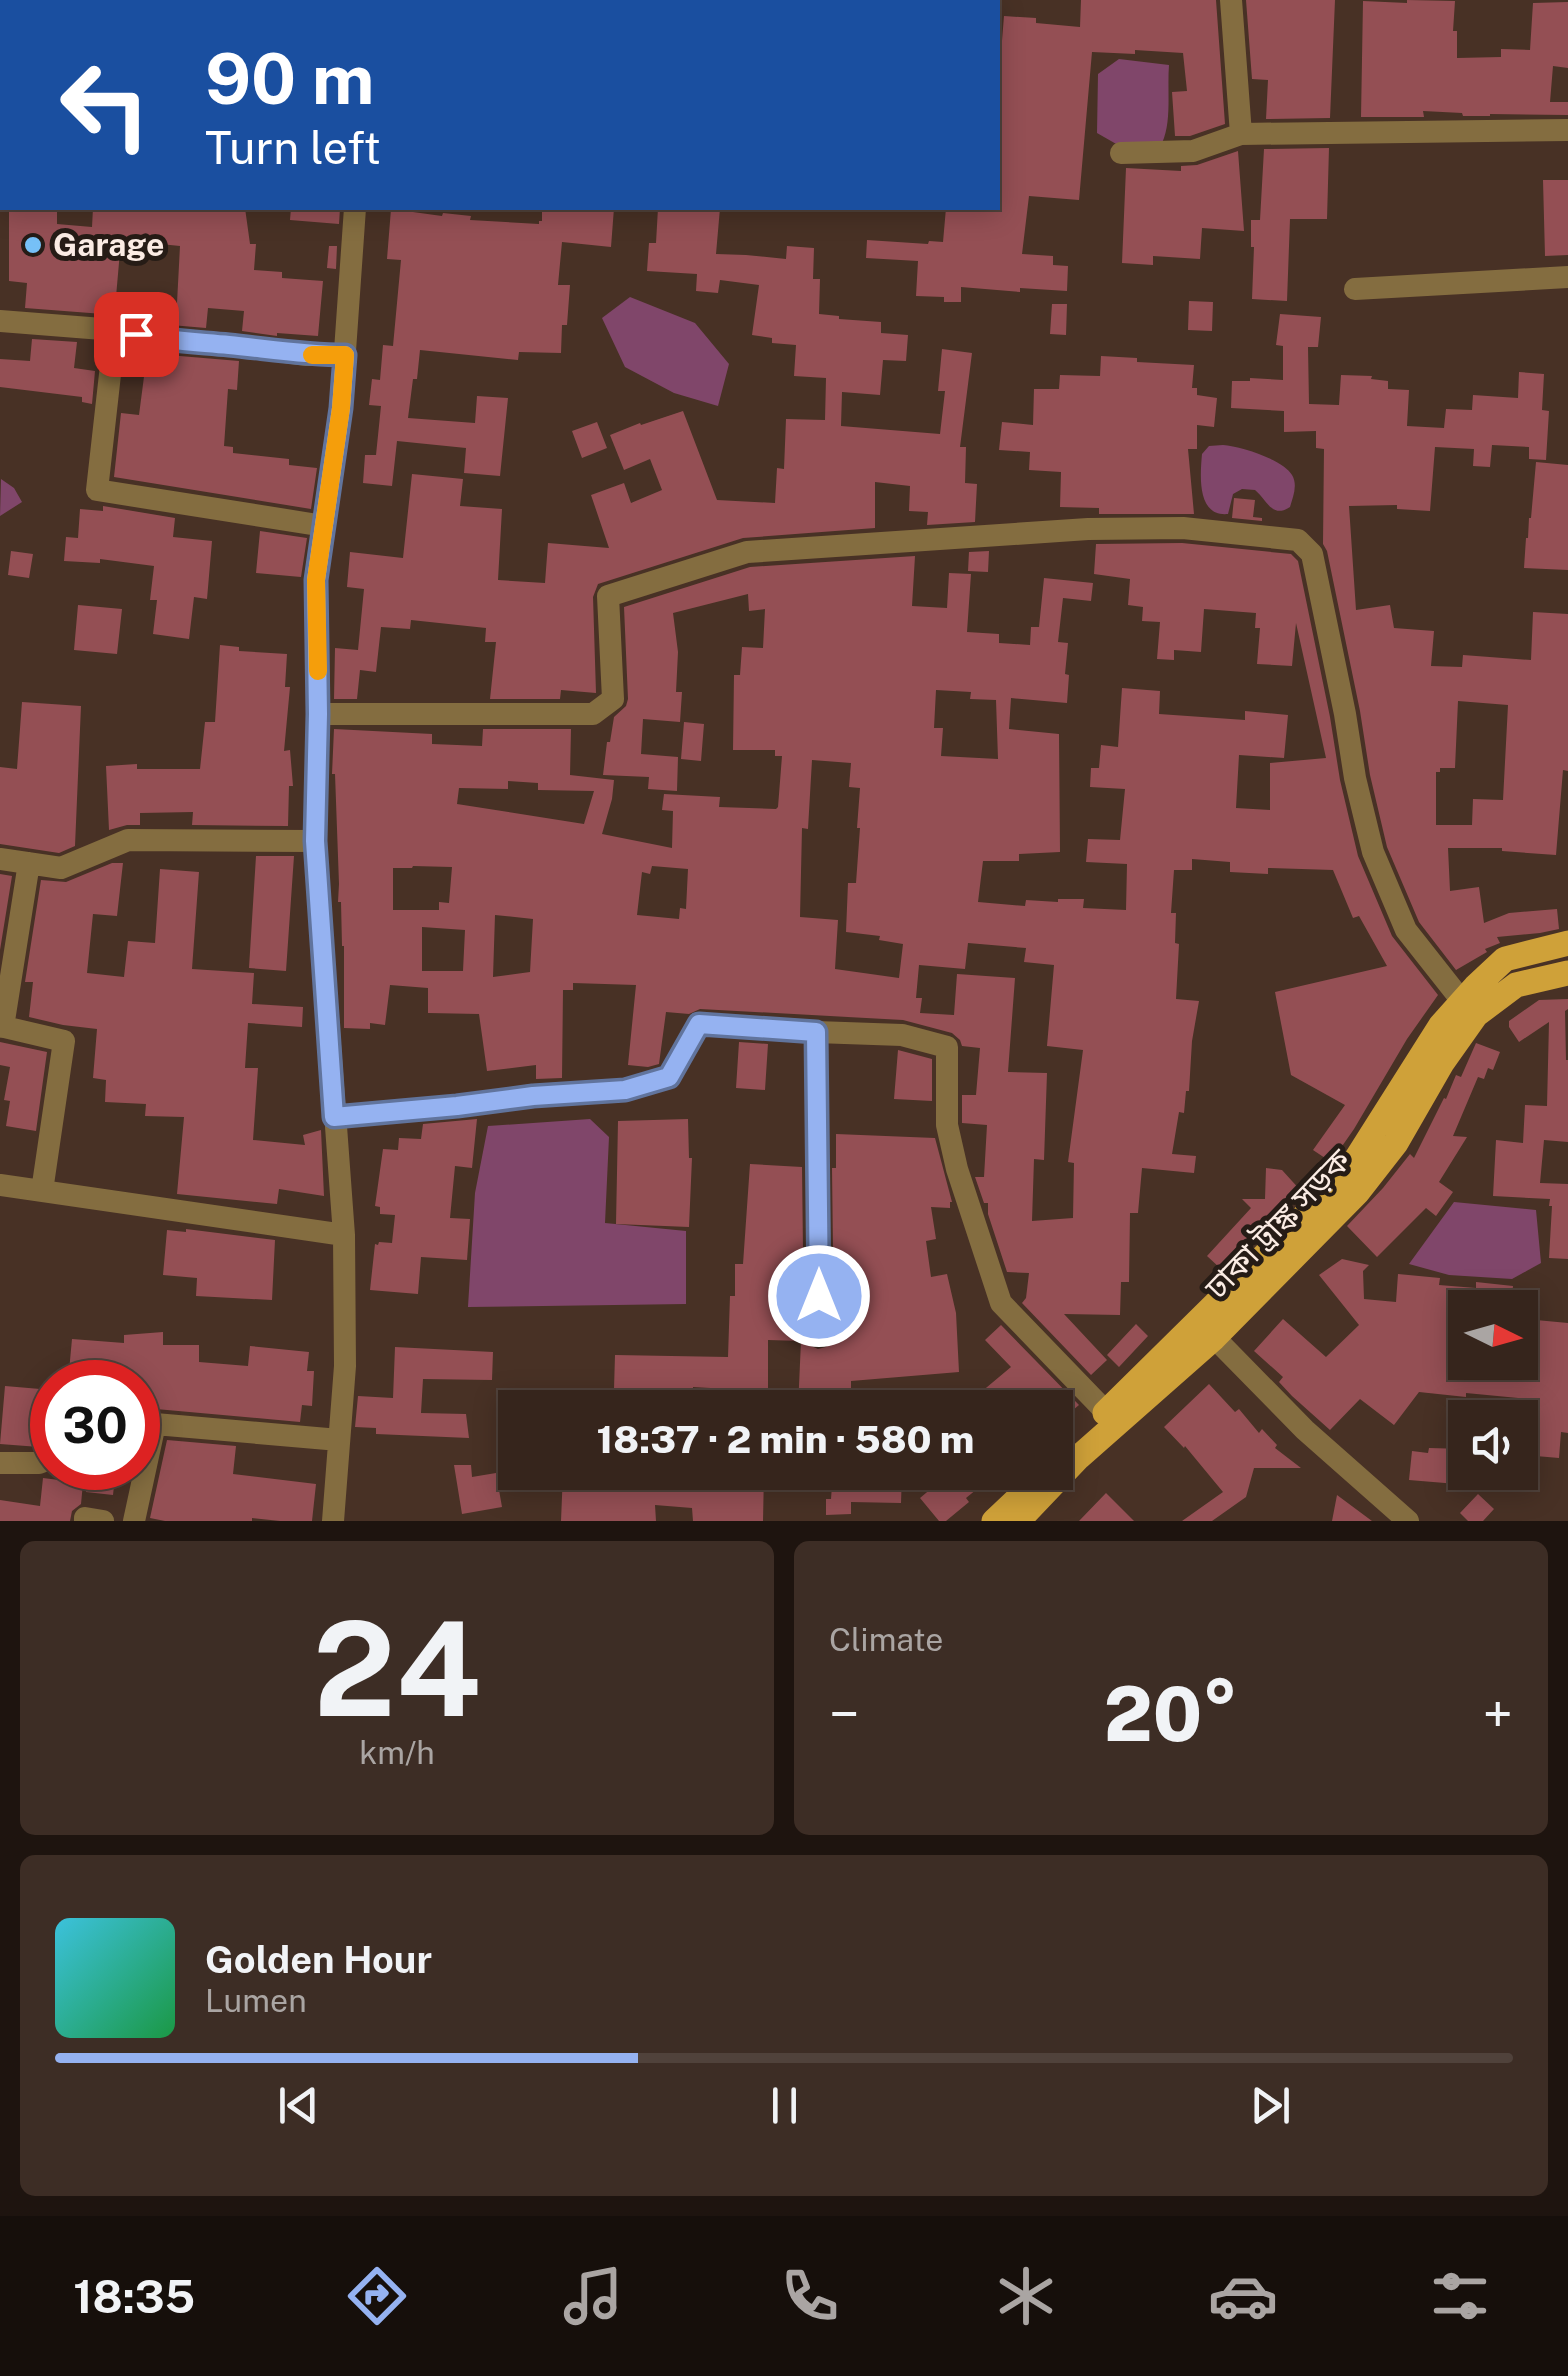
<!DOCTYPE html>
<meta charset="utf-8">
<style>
body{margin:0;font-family:"Public Sans","Noto Sans Bengali",sans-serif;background:#3d2d25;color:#f1f3f6;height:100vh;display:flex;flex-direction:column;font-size:38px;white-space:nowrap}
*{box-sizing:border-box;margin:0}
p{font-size:32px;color:#aaa5a3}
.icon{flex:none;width:55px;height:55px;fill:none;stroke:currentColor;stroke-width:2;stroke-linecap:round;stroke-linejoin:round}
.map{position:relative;height:1521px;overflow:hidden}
.details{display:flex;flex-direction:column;gap:20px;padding:20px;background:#1e140f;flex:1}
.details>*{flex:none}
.guide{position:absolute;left:0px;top:0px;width:1000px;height:210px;box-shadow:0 5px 25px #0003,0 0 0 2px #50423b;background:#1a4fa0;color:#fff;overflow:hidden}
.needle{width:65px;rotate:95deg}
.tools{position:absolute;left:1448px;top:1290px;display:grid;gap:20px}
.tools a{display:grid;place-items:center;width:90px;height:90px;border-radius:0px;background:#36251c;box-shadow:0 5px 25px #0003,0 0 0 2px #50423b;font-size:50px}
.speed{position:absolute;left:30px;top:1360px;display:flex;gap:20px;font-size:50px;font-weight:700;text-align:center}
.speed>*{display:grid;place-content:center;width:130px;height:130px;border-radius:50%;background:#36251c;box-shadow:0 5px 25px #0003,0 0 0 2px #50423b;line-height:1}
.speed .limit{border:15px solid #d22;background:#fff;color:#111}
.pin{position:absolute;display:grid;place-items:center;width:85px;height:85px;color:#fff;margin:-42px;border-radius:20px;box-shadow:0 5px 15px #0006}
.me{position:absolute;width:110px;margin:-55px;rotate:0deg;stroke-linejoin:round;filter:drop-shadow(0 0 8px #0008)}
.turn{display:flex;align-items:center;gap:35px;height:210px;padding:0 40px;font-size:45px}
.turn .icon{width:130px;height:130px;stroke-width:2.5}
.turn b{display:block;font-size:70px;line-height:85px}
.big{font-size:75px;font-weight:800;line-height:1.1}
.details .tile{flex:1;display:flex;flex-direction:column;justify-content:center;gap:15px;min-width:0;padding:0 35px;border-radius:15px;background:#3d2d25}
.details .dial{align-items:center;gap:0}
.dial b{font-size:130px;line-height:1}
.song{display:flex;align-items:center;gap:30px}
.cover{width:120px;height:120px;border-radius:15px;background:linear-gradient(135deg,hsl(190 70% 55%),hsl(140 70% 35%))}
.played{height:10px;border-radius:5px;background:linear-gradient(90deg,#95b2f1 40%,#50423b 40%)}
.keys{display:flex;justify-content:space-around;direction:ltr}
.heat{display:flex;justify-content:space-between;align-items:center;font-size:55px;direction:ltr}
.details .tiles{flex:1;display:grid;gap:20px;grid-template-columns:1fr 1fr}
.tile:last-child{grid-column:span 2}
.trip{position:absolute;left:498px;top:1390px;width:575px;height:100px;border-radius:0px;background:#36251c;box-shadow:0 5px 25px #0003,0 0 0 2px #50423b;font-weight:800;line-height:100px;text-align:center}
.tabs{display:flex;height:160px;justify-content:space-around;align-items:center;background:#160f0b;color:#aaa5a3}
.tabs .icon{width:70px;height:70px}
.tabs .current{color:#95b2f1}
.tabs b{font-size:45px;color:#f1f3f6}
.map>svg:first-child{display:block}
.water{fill:#80466a}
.building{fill:#944f54;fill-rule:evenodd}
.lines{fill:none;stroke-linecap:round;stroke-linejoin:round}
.minor{stroke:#846d40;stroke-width:22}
.major{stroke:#cfa139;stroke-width:25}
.route-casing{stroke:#61749d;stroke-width:25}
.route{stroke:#95b2f1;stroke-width:18}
.slow{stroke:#f59e0b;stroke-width:18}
.poi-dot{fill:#76c0f7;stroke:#261c16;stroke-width:4}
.labels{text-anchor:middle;stroke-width:10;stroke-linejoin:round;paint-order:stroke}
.poi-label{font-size:32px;font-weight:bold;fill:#fbece4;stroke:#261c16;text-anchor:start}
.street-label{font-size:32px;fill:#fbece4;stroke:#261c16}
</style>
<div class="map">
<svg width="1568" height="1521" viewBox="0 0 1568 1521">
<rect width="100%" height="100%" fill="#483125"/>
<!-- water -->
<path class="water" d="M1119,59L1169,65C1167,90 1172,122 1162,143L1118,145L1097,133L1098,74Z
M630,297L695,323L729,364L718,406L674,393L625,367L602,318Z
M1223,445C1240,446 1284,460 1292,475C1298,485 1293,497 1290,507C1272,519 1267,500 1255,490L1242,489L1233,494L1228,514C1197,517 1200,477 1202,454L1209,446Z
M1,479L14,488L22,502L0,516Z
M590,1119L609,1137L605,1223L686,1231V1304L468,1307L475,1193L488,1126Z
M1454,1202L1536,1210L1541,1263L1512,1279L1449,1275L1409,1264Z"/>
<!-- building -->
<path class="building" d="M1081,0H1216L1225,124L1190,136H1175L1172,92L1187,91L1183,53L1135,50V54L1092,52L1079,200L1029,196L1022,254L1053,256V265L1068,266L1067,291L1020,288V292L961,287V302H944V297L916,296L918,261L866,258L867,240L928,244L929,241L943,242L946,208H998V115L1000,74H998V53H1001L1004,16L1036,18V23L1080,27Z
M1246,0H1335L1330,118L1266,119L1268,80L1252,79Z
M1407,0L1455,1L1453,31H1457V58L1501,57V49L1530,50L1533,3L1568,2V68L1553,66L1550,102H1568V115L1490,114V116H1463L1462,113L1423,111L1424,117H1361L1363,1L1407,3Z
M1329,148L1327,219H1290L1287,301L1252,299L1254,247H1251V220H1260L1264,149Z
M1238,151L1244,231L1202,228L1200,259L1153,256V265L1122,263L1126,168L1181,171V166L1197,165Z
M1543,180H1568V255L1545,256Z
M9,208L57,209V224L92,227L93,208H245L250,244H256L254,270L282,272V278L323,281L318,336L277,333V336L242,331L244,311L208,308L206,328L159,324L116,315L25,308L27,283L9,281ZM121,240L180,246L177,303L116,297Z
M291,208H340L339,224L290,220Z
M542,208H614L611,247L562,242L558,285H570L567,325H562L561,353L519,352L518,360L420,350L417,379H413L408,418L475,423L477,396L508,398L500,476L464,473L466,448L397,441L392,486L363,483L365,455H376L381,406L369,405L372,379L380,380L383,345L393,346L401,260L387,259L391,209L442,216L443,213L471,216L470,220L539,224V221H542Z
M658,208H720L716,254L746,255L786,259L787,246L814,248L813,279H820L819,314L839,316V319L881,322V333L908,335L906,361L883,360L880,395L842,392L841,426L940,434L945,391H938L942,349L972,353L960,447H966L965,483L977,484L975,522L927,525L928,512L909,511L910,486L875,482V528L743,538L598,584L593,597L596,693L561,690L560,699H490L496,642H485L486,628L411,620L410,629L381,627L376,672L360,670L357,699H334L335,648L358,650L364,589L347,587L350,552L403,558L412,474L463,479L460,506L502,509L498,580L545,583L548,543L609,548L591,495L624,483L631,503L662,490L650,459L624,470L610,435L640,423L641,425L683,411L717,500L775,503L777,468L784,469L786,419L825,420L826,378L794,376L796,345L772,343V338L752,335L759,285L720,280L718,293L696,291L697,274L647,271L649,243H656Z
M329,246H337L336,269L327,268Z
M1189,301L1213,302L1212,331L1188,330Z
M1052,304H1067L1066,335L1050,334Z
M1280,314L1321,317L1318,347H1308L1309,404L1339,405L1341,375L1372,376L1371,379L1388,381V389L1409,390L1407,426L1444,428L1446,409L1472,410L1473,395L1518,398L1519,372L1544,374L1542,410L1549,411L1546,460L1529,459V447L1492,445L1490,467L1473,466L1474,449L1435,447L1430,511L1397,509V505L1349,506L1356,610L1390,605L1394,628L1434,631L1431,666L1462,667L1463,655L1531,660L1533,612L1568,614V771L1563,770L1556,855L1502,851V848H1448L1450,891L1479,887L1484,923L1509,913L1557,909L1559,929L1540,933L1497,937L1500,943L1485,949L1487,952L1456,970L1419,922L1387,847L1370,775L1360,711L1327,551L1323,544L1324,449L1316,448V431L1284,432V411L1231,408L1232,381H1250V378L1283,380V346L1276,345ZM1458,701L1508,705L1503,800L1473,799L1472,825H1436V772H1440V768H1455Z
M32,339L77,342L74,368L95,371L92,404L82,402V397L0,387V359L30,361Z
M128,348L156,354L239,361L237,390L228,389L224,446L233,447V453L289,459V465L317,468L311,509L114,477L121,413L139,415L145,369H142L143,361L127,358Z
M1101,356L1137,358V362L1194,365L1192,388H1197V395L1217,398L1214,427L1197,425V449H1188L1194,514H1099V508L1060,507L1061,472L1029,470L1030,452L999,450L1002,422L1033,425L1034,389H1059L1060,375L1100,376Z
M597,422L607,448L582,458L572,431Z
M1536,462L1568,465V570L1524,568L1526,538H1528L1529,518H1531Z
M1234,498L1255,500L1253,517L1262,518V521L1232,518Z
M103,506L175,518L173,537L212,541L207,599L194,597L189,639L153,634L157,600H150L154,566L100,559V563L64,561L66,537L78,538L80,509L103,511Z
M260,531L307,538L301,577L256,573Z
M1182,543L1291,554L1298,561L1330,717L1340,780L1358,856L1392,936L1438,995L1407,1039L1354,1129L1331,1162L1313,1150L1345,1105L1291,1075L1275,992L1387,966L1359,916L1353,918L1333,870L1268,868V874L1230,872V862L1192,859V870H1174L1171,913H1176L1175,943L1179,944L1176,999L1199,1001L1192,1041L1189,1091H1186L1184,1113L1179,1112L1172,1154L1196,1156L1194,1173L1142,1168L1138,1213H1130L1129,1282H1121L1120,1315L1064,1314L1107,1360L1091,1375L1022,1303L1026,1298L1029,1273L1007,1272L988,1214V1203H984L975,1177H984L987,1125L962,1123V1095H976L980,1048L962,1046L960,1040L952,1033L903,1020L700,1009L689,1014L666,1012L659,1064L648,1067L628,1065L636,985L573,983V990H563L562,1078L536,1079V1065L487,1071L479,1014L428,1013V988L390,985L385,1025L370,1023V1029L344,1028V946H342L341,902H338L339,884L335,774H332L334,729L432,734V744L482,746L483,729H571L570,775L614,780L612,799L602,834L672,848L673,811L662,810L664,794L720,797L719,807L776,809L778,807L782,756H775V750H733L734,675H740L742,647L763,648L765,609L749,611L748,594L673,613L678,652L676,692H682L680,722L643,719L641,754L678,757L677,791L648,789L649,777L603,775L607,742H610L614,717L626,706L628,699L624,607L750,567L915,556L912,606L947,608L949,573L971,574L967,632L999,634V643L1030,645L1031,627H1039L1044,578L1093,583L1091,601L1063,598L1058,642L1068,643L1065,674L1069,675L1067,703L1011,698L1009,729L1059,734L1060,852L1019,854V861H983L978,902L1025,906L1026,900L1058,902V899H1084L1083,908L1126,910L1127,864L1086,862L1088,839L1120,840L1125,789L1090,787L1091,768H1099L1101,745L1118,747L1122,688L1160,691L1159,714L1245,720V711L1288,715L1284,758L1239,755L1236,808L1270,810V763L1326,758L1296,623L1292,666L1257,664L1260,628H1255L1256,613L1204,609L1201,652L1174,650V660L1157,659L1160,622L1142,621L1143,607L1128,605L1130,579L1094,574L1096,544ZM936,690L971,692L970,699L996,700L998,759L941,756L943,728H934ZM812,760L851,763L849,787L860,788L857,828H860L856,883H848L846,932L880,936L879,940L903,944L899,978L835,969L838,920L800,917L802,828L808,829ZM508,781L538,783V790L594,791L584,824L457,804L459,788L508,789ZM413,866L452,867L449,903L439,902V910H393V868H412ZM652,866L688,869L686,909L680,908L679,919L637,915L642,872L650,874ZM495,915L533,919L530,972L493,977ZM422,927L465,930L463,971H422ZM968,943L1026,948L1024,962L1054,965L1047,1046L1083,1050L1068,1162L1074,1163L1073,1218L1032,1221L1034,1159L1044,1160L1047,1073L1008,1072L1015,978L957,974L954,1015L920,1013L922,998H916L919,965L965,969Z
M11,551L33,554L29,578L8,575Z
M989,551L988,572L968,571L969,552Z
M78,605L122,609L117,654L74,650Z
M220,645L239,647V651L287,654L285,687H290L284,751L290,750L293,786H289L288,826L192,825L193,812L140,813V825H127L109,830L106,766L137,764V769H200L205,722H215Z
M22,702L81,706L75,846L59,853L0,844V767L17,769Z
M684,722L704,724L701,761L681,759Z
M256,856H294L286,971L249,968Z
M112,863H123L117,916L93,914L87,973L124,977L128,941L155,943L160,869L199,872L192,969L254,973L252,1004L303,1007L302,1027L248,1023L245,1068H258L253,1140L305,1145L303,1135L321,1130L324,1196L279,1189L277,1204L177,1194L184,1117L145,1116L146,1104L105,1102L106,1080L93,1078L97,1029L63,1025L29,1017L33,982H25L41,880L66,882Z
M0,874L12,876L0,950Z
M1568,999V1009L1565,1011L1566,1060H1568V1142L1544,1140L1540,1183L1568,1184V1259L1549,1258L1552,1206H1549L1550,1199L1493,1196L1496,1140L1523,1143L1525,1105L1547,1106L1549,1022L1519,1042L1509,1027V1021L1539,1000Z
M0,1042L47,1052L36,1131L6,1126L10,1101L4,1100L10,1067L0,1065Z
M739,1042L768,1044L765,1090L736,1088Z
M1476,1043L1500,1052L1493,1070L1488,1068L1484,1079L1478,1077L1453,1136L1467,1137L1439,1182L1453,1192L1436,1216L1426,1208L1377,1257L1347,1226L1383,1188L1410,1154L1414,1158L1444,1098L1446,1099L1456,1075L1461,1077Z
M898,1050L932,1059V1101L894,1099Z
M477,1119L472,1168L455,1166L450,1218L470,1219L467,1260L421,1257L418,1294L370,1290L375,1244L378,1245L379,1242L392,1243L395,1215L380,1214V1207L375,1206L383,1149L398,1150L399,1138L421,1139L423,1124Z
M688,1119L689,1158H692L689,1227L616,1224L618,1121Z
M836,1134L935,1138L952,1202H950V1208L931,1207L936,1239L926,1241L931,1277L947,1274L956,1313L959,1372L851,1381V1408H798L801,1341L768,1340V1405L728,1408V1389L693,1387L692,1406L642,1404L643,1390L614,1389L615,1355L728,1357L730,1296H735V1264H743L750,1164L802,1167L804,1335L811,1346L818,1349L826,1347L831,1342L834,1334L832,1168H836Z
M1266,1168L1282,1170L1302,1192L1298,1191L1264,1224L1263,1221L1220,1268L1207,1256L1251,1208L1242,1199H1265Z
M186,1229L275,1240L272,1300L196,1296L197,1278L163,1275L167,1230L186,1232Z
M1342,1259L1369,1265L1363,1271L1364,1299L1396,1302L1398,1274L1440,1278L1439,1285L1476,1288V1282L1513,1286L1511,1308H1465V1362H1532L1536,1320L1568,1323V1433L1561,1432L1559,1458L1524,1455L1529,1399L1466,1393V1397L1419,1392L1394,1425L1360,1399L1330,1430L1292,1396L1279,1382L1283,1377L1254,1351L1283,1319L1326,1357L1359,1325L1319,1275Z
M1136,1324L1148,1336L1119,1367L1107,1355Z
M1001,1325L1079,1405L1060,1421L1055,1417V1408H962L1011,1367L985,1340Z
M163,1332V1345H199V1362L248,1366L250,1346L309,1352L307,1371H314L312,1406L302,1405L300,1422L156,1409L142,1413L141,1379L90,1375L89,1382H68L72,1339L124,1343V1335Z
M395,1347L493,1352L492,1380L423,1379L421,1413L466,1414L469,1438L376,1434V1428L355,1427L358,1396L393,1398Z
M1209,1384L1235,1412L1239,1409L1259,1433L1262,1429L1277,1445L1275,1448L1301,1468H1254L1246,1497L1212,1521H1182L1223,1492L1185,1446L1184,1448L1164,1427Z
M5,1386L52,1390V1443L39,1447L0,1444Z
M167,1440L236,1446L233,1474L316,1484L312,1521H280L252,1518V1521H165L150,1518Z
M1429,1448L1465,1449V1482L1469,1485L1409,1480L1412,1451L1428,1453Z
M454,1465H471L472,1477L496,1473L502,1507L462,1514Z
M89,1468H116L113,1495L86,1492Z
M563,1472H655L654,1483L693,1485L694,1472H764L763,1521H693L692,1508L655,1505L656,1521H561Z
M833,1472H902L901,1503L851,1502V1514L826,1515V1499H831Z
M951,1472H998L966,1498L969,1502L946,1521H939L920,1498Z
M43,1478L83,1483L81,1504L72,1511L70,1521H0V1500L40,1506Z
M1106,1493L1134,1521H1079Z
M1478,1494L1494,1509L1483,1521H1468L1460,1513Z
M1337,1495L1372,1521H1332Z"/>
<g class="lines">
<!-- minor -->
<path class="minor" d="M880,0V2
M1231,0L1241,134
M367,2V0
M1121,153L1193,151L1241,134L1568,130
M1355,289L1568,277
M0,321L115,330L157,339L233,345L307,355H345
M115,330L97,490L324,526
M319,714H593L613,699L608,596L747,552L1088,529L1183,528L1298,540L1312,554L1345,714L1355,778L1373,852L1406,930L1462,1001
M0,859L61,868L128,840L315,841
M0,1026L64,1041L42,1191
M3,1027L29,863
M816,1032L819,1334
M334,1117L457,1106L533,1095L625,1090L669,1077L699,1024L816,1032L902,1035L947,1047V1125L957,1169L1001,1303L1106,1412
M0,1185L344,1235
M1204,1327L1305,1430L1408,1521
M138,1430L155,1424L339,1440
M0,1463H39L52,1458
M85,1521V1518L103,1521
M134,1521L155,1424
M333,1521L345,1366L344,1235L315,841L319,714L316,580L341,408L355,208"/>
<!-- major -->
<path class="major" d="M1105,1413L1346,1175L1441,1025L1475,987L1505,959L1568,943
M994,1521L1027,1490
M1018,1521L1079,1457L1214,1338L1357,1193L1396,1143L1442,1063L1476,1015L1516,985L1568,973"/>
</g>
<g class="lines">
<!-- route casing -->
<g class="route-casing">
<path id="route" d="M136,334C166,341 198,342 229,345C269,349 304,355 345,355L341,408L316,580L318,714L315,841L334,1117L457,1106L533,1096L625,1090L669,1077L699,1024L816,1032L819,1296"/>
</g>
<!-- route -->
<use href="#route" class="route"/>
<!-- slow -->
<path class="slow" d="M312,355H345L341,408L316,580L318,671"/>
</g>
<!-- markers -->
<circle class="poi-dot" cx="33" cy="245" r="10"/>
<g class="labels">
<!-- poi labels -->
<g class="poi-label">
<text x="53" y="256">Garage</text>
</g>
<!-- street labels -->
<g class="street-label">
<text transform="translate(1278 1224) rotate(-46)" y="11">ঢাকা ট্রাঙ্ক সড়ক</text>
</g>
</g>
</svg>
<div class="tools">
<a><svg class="needle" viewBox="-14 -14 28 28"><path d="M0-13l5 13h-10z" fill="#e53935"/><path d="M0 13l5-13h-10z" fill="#aaa5a3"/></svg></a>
<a><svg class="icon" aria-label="sound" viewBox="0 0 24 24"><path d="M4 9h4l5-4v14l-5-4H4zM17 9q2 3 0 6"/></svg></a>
</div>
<div class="speed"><div class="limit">30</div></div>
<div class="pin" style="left:136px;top:334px;background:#d93025"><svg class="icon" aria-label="arrive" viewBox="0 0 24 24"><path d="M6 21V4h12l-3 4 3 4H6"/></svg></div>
<svg class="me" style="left:819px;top:1296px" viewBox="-20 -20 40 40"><circle r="17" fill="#95b2f1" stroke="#fff" stroke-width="3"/><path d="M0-11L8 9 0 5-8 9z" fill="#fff"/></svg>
<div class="trip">18:37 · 2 min · 580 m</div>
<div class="guide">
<div class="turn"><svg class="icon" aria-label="left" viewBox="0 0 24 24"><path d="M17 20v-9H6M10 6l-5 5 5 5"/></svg><div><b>90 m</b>Turn left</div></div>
</div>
</div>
<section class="details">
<div class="tiles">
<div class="tile dial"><b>24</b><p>km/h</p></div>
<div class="tile"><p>Climate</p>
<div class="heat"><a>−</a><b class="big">20°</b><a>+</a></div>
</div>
<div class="tile">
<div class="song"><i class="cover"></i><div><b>Golden Hour</b><p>Lumen</p></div></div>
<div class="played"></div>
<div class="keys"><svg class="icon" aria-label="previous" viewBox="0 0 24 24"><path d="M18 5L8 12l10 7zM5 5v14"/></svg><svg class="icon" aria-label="pause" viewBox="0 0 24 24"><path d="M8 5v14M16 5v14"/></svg><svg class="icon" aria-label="next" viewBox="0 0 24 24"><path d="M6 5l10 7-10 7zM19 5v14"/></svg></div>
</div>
</div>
</section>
<nav class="tabs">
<b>18:35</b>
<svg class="icon current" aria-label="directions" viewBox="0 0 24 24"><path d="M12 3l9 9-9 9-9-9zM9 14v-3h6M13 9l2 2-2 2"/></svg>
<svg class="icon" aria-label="music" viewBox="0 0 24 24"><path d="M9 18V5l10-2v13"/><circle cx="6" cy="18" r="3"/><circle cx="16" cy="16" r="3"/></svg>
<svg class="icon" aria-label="phone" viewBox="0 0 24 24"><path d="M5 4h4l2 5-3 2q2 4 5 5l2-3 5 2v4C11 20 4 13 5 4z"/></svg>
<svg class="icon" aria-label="climate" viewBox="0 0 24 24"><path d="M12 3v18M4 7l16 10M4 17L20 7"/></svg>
<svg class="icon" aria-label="car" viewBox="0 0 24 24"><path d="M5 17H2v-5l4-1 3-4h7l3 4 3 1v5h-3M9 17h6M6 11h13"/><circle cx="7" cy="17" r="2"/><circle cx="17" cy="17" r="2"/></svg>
<svg class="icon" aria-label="filters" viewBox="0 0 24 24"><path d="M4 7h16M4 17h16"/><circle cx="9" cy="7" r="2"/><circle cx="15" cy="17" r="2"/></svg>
</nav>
